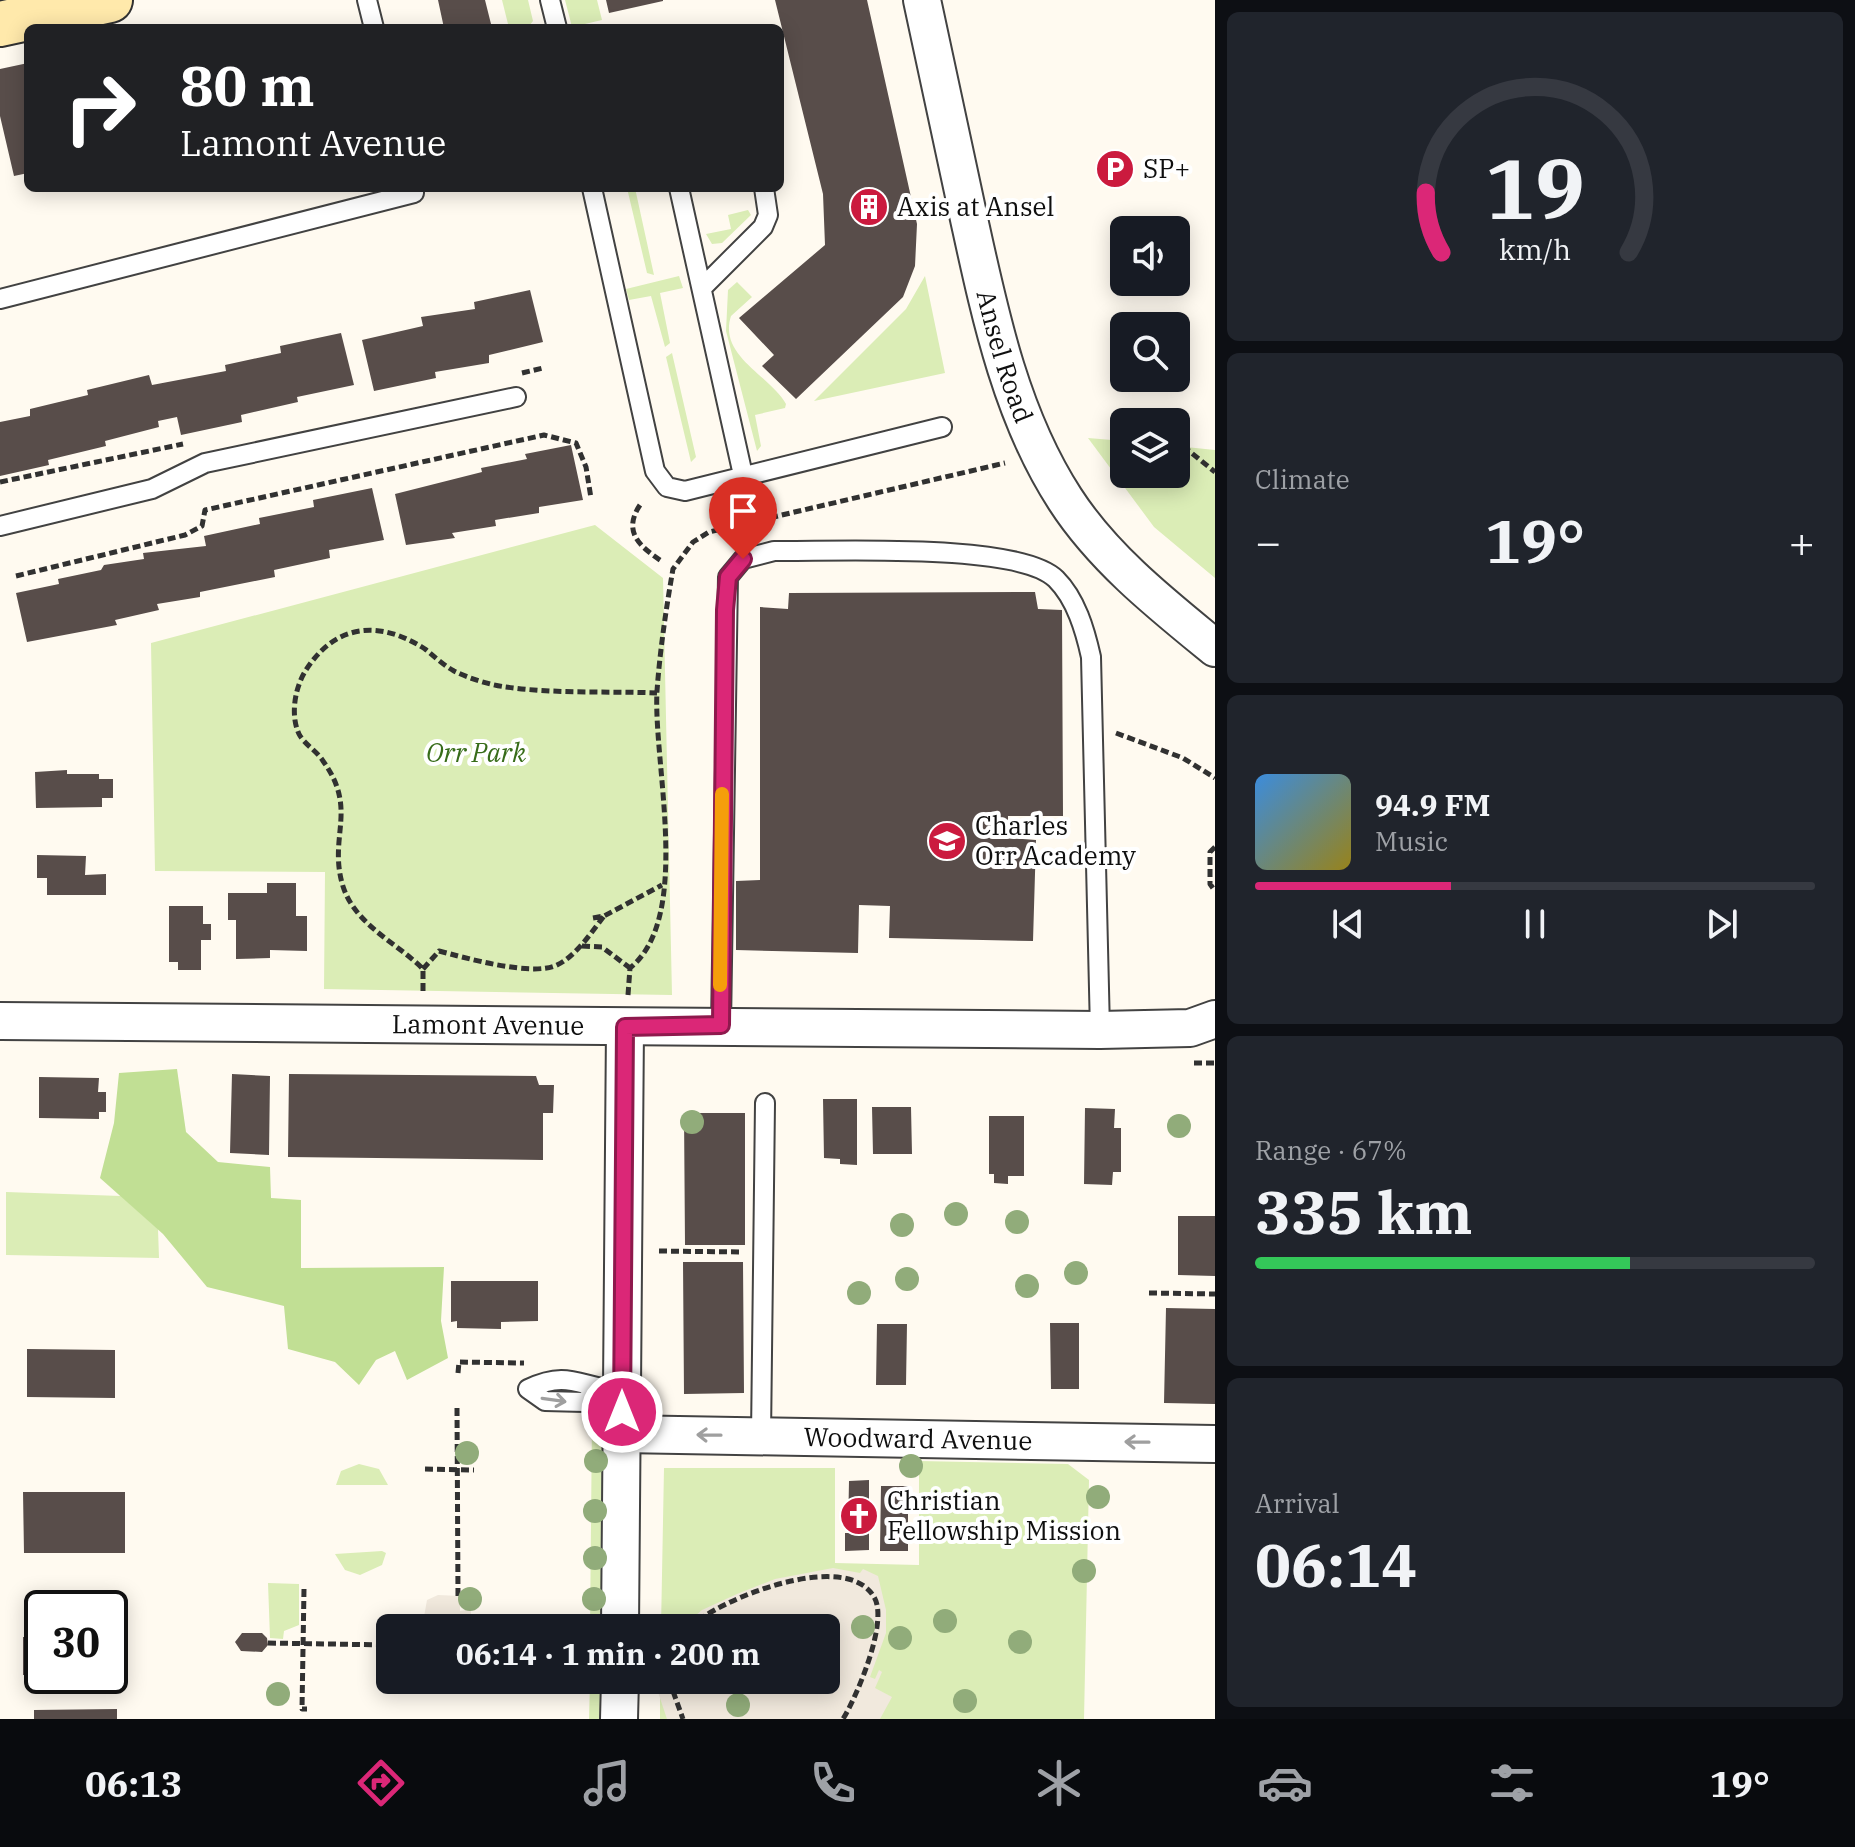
<!DOCTYPE html>
<meta charset="utf-8">
<style>
body{margin:0;font-family:"IBM Plex Serif",serif;background:#20242c;color:#f1f3f6;height:100vh;display:flex;flex-direction:column;font-size:30px;white-space:nowrap}
*{box-sizing:border-box;margin:0}
p{font-size:26px;color:#9ea1a6}
.icon{flex:none;width:44px;height:44px;fill:none;stroke:currentColor;stroke-width:2;stroke-linecap:round;stroke-linejoin:round}
.map{position:relative;flex:1;overflow:hidden}
.sheet{display:flex;flex-direction:column;gap:12px;padding:12px;background:#0d0f14;width:640px}
.sheet>*{flex:none}
.top-card{position:absolute;left:24px;top:24px;width:760px;height:168px;border-radius:12px;box-shadow:0 4px 20px #0003;background:#202124;color:#fff;overflow:hidden}
.tools{position:absolute;left:1110px;top:216px;display:grid;gap:16px}
.tools a{display:grid;place-items:center;width:80px;height:80px;border-radius:12px;background:#171b24;box-shadow:0 4px 20px #0003;font-size:40px}
.speed{position:absolute;left:24px;top:1590px;display:flex;gap:16px;font-size:40px;font-weight:700;text-align:center}
.speed>*{display:grid;place-content:center;width:104px;height:104px;border-radius:50%;background:#171b24;box-shadow:0 4px 20px #0003;line-height:1}
.speed .limit{border:4px solid #111;border-radius:12px;background:#fff;color:#111}
.pin{position:absolute;display:grid;place-items:center;width:68px;height:68px;color:#fff;margin:-82px -34px;border-radius:50% 50% 50% 0;rotate:-45deg;box-shadow:0 0 8px #0007}
.pin .icon{rotate:45deg}
.me{position:absolute;width:88px;margin:-44px;rotate:0deg;stroke-linejoin:round;filter:drop-shadow(0 0 6px #0008)}
.turn{display:flex;align-items:center;gap:28px;height:168px;padding:0 24px;font-size:36px}
.turn .icon{width:104px;height:104px;stroke-width:2.5}
.turn b{display:block;font-size:56px;line-height:68px}
.big{font-size:60px;font-weight:800;line-height:1.1}
.sheet .tile{flex:1;display:flex;flex-direction:column;justify-content:center;gap:12px;min-width:0;padding:0 28px;border-radius:12px;background:#20242c}
.sheet .dial{align-items:center;gap:0}
.dial svg{height:208px;overflow:visible;fill:none;stroke:#363941;stroke-width:7;stroke-linecap:round;text-anchor:middle}
.dial text{fill:#f1f3f6;stroke:none}
.song{display:flex;align-items:center;gap:24px}
.cover{width:96px;height:96px;border-radius:12px;background:linear-gradient(135deg,hsl(210 70% 55%),hsl(50 70% 35%))}
.played{height:8px;border-radius:4px;background:linear-gradient(90deg,#db2777 35%,#363941 35%)}
.keys{display:flex;justify-content:space-around;direction:ltr}
.heat{display:flex;justify-content:space-between;align-items:center;font-size:44px;direction:ltr}
.charge{height:12px;border-radius:6px;background:linear-gradient(90deg,#34c759 67%,#363941 0)}
.trip{position:absolute;left:376px;top:1614px;width:464px;height:80px;border-radius:12px;background:#171b24;box-shadow:0 4px 20px #0003;font-weight:800;line-height:80px;text-align:center}
.tabs{display:flex;height:128px;justify-content:space-around;align-items:center;background:#090b0e;color:#9ea1a6}
.tabs .icon{width:56px;height:56px}
.tabs .on{color:#db2777}
.tabs b{font-size:36px;color:#f1f3f6}
main{display:flex;flex:1;min-height:0}
.map>svg:first-child{display:block}
.green{fill:#dbedb6}
.forest{fill:#c1df94}
.plaza{fill:#f1e9dd}
.building{fill:#584d4a}
.lines{fill:none;stroke-linecap:round;stroke-linejoin:round}
.lane-casing{stroke:#424242;stroke-width:22}
.street-casing{stroke:#424242;stroke-width:40}
.secondary-casing{stroke:#313131;stroke-width:48}
.path{stroke:#313131;stroke-width:5;stroke-dasharray:8 4;stroke-linecap:butt}
.lane{stroke:#fff;stroke-width:18}
.street{stroke:#fff;stroke-width:36}
.secondary{stroke:#ffe9ab;stroke-width:44}
.tree{fill:#91ac7a}
.oneway{stroke:#9f9f9f}
.route-casing{stroke:#8e194d;stroke-width:20}
.route{stroke:#db2777;stroke-width:14}
.slow{stroke:#f59e0b;stroke-width:14}
.labels{text-anchor:middle;stroke-width:8;stroke-linejoin:round;paint-order:stroke}
.poi-label{font-size:26px;fill:#0f0f0f;stroke:#fff;text-anchor:start}
.street-label{font-size:26px;fill:#0f0f0f;stroke:#fff}
.park-label{font-size:26px;font-style:italic;fill:#376c19;stroke:#fff}
</style>
<main>
<div class="map">
<svg width="1215" height="1719" viewBox="0 0 1215 1719">
<rect width="100%" height="100%" fill="#fffaf0"/>
<!-- green -->
<path class="green" d="M502,0H528L533,21L529,26L509,28Z
M565,0H597L602,20L572,27Z
M627,188H635L654,275L647,273Z
M748,210L751,215L722,243L712,244L706,234L731,229L728,215Z
M679,276L683,288L660,293L670,343L665,347L651,296L629,300L626,289Z
M925,276L945,373L814,401L906,309Z
M737,282L752,297L731,316C718,356 770,375 786,404L785,408L755,415L761,446L757,451L726,331L728,290Z
M672,353L696,457L691,462L666,357Z
M1088,438L1124,441V474H1176V446L1215,450V578L1154,527Z
M595,525L663,578L672,995L324,989L325,872L155,871L151,643Z
M6,1192L121,1196L158,1229L159,1258L6,1255Z
M592,1420H603L601,1628H590Z
M919,1461L1068,1464L1089,1480L1084,1719H660V1680H826V1628H661L664,1468H835V1563L919,1565Z
M359,1464L379,1469L388,1485H336L341,1471Z
M382,1551L386,1553L382,1565L360,1575L345,1570L335,1554Z
M268,1583L299,1584V1625L284,1631L283,1639L270,1638Z
M590,1680H601L600,1719H589Z"/>
<!-- forest -->
<path class="forest" d="M177,1069L186,1132L218,1162L270,1167L271,1198L301,1200V1268L444,1267L441,1321L448,1358L407,1380L395,1351L376,1360L359,1385L335,1362L288,1349L284,1306L207,1287L163,1234L100,1178L114,1123L119,1073Z"/>
<!-- plaza -->
<path class="plaza" d="M833,1568L860,1573L863,1569L878,1576L886,1610V1633L870,1677L875,1679L879,1670L882,1672L875,1688L892,1697L880,1719H667L654,1680H826V1628H681L702,1610L737,1594L775,1579Z
M438,1595L460,1596V1611L471,1609V1628H422L427,1600Z"/>
<!-- building -->
<path class="building" d="M438,0H485L492,28H444Z
M606,0H663V1L609,13Z
M775,0H867L917,224L915,266L903,297L796,399L762,366L774,355L739,318L825,245L823,194Z
M28,63V173L14,176L0,116V69Z
M530,290L543,342L489,355V363L435,372L436,378L374,391L362,340L423,326L421,317L475,309L474,302Z
M341,333L354,385L297,397L298,402L241,415L242,422L181,435L177,417L158,421L159,427L105,441L106,446L48,460L49,465L0,476V422L30,416V409L88,395L87,390L149,375L152,385L226,371L225,365L281,353L280,346Z
M571,445L583,500L539,507V513L495,520L496,526L452,533L455,538L406,545L395,494L482,472L481,468L527,459L525,454Z
M372,488L384,540L329,550L330,558L274,570L275,577L200,592V597L157,604L159,610L115,620L117,625L27,642L16,593L59,584L58,579L101,570L104,565L144,559L143,553L206,546L204,536L260,524L259,518L314,507L313,500Z
M1035,592L1038,609L1062,610L1063,816H1008V838L1036,840L1033,941L889,938L890,906L859,905L858,953L736,950V881L760,880V607L788,609L789,593Z
M67,770V774H99V779H113V798H102V807L36,808L35,772Z
M37,855L86,856L85,875L106,874V895H47V878H37Z
M267,883H296V916H307V951L270,950V958L236,959V920H228V893H267Z
M169,906H203V924H211V940H201V970H178V962H169Z
M232,1074L270,1076L269,1155L230,1153Z
M289,1074L536,1076L539,1085H554L553,1113H543V1160L288,1157Z
M39,1077L99,1078L98,1092H106V1112H99V1119L39,1118Z
M823,1099H857V1165L840,1164V1159L824,1158Z
M872,1107H911L912,1154H873Z
M1085,1108L1115,1109L1114,1128H1121V1172H1113L1112,1185L1084,1184Z
M684,1113H745V1245H685Z
M989,1116H1024V1176H1008V1184L994,1183V1174H989Z
M1178,1216H1215V1276L1178,1275Z
M683,1262H743L744,1393L684,1394Z
M451,1281H538V1321L501,1322V1329L457,1328V1321L451,1322Z
M1166,1308L1215,1309V1404L1164,1403Z
M1050,1323H1079V1389H1051Z
M877,1324H907L906,1385H876Z
M27,1349L115,1350V1398L27,1397Z
M869,1480V1550L845,1551V1533H848L849,1481Z
M881,1486H908V1551H880Z
M23,1492H125V1553H24Z
M242,1633H262L267,1638L268,1645L262,1652L241,1651L235,1642Z
M23,1637H42V1676H98V1693H34V1675H23Z
M117,1709V1719H34V1710Z"/>
<g class="lines">
<!-- lane casing -->
<g class="lane-casing">
<path id="lane" d="M367,0L374,28
M550,0L557,28
M592,188L655,471L667,487L685,491L942,427
M679,188L743,475
M702,288L763,227L768,215L764,188
M0,299L414,193L413,188
M0,526L152,489L205,463L516,397
M721,1025L728,577L743,559L774,551C831,552 1019,542 1056,579C1076,599 1085,630 1091,657L1100,1030
M597,1390L584,1402L545,1401L528,1389C571,1368 582,1390 622,1390
M761,1436L765,1103"/>
</g>
<!-- street casing -->
<g class="street-casing">
<g id="street">
<path id="s1" d="M922,0C938,73 954,146 969,219C990,315 1011,416 1065,499C1103,558 1161,604 1215,648"/>
<path id="s2" d="M0,1021L1100,1030L1190,1028L1215,1019"/>
<path id="s3" d="M622,1434L1215,1444"/>
<path d="M620,1628L625,1027"/>
<path d="M619,1719L620,1680"/>
</g>
</g>
<!-- secondary casing -->
<g class="secondary-casing">
<path id="secondary" d="M0,24L110,0"/>
</g>
<!-- path -->
<path class="path" d="M522,373L543,368
M1183,446L1215,472
M0,482L183,444
M640,505C622,532 640,547 663,562
M16,576L185,535L202,526L205,510L544,435L576,443L586,467L591,498
M1116,733L1183,758L1215,778
M1215,847L1210,852V884L1215,891
M593,918L604,916L662,885
M582,946L602,947L630,968
M423,969L439,951C466,958 532,977 557,965C576,956 591,933 604,916
M423,991V969C396,942 353,924 342,883C329,835 358,809 323,761C317,751 304,744 299,734C290,715 295,687 306,670C336,623 380,620 425,649C434,656 443,665 454,671C468,678 490,685 506,687C555,694 607,691 657,693
M628,995L630,968C693,917 653,764 657,691C660,650 666,609 673,569L693,542L709,532L1005,463
M1194,1063H1215
M659,1251L742,1252
M1149,1293L1215,1294
M458,1373L459,1362L524,1363
M457,1408L458,1596
M425,1469L474,1470
M304,1589L302,1709H307
M689,1628C718,1599 846,1548 874,1597C889,1621 857,1696 843,1719
M268,1643L390,1645
M669,1680L683,1719"/>
<!-- lane -->
<use href="#lane" class="lane"/>
<!-- street -->
<use href="#street" class="street"/>
<!-- secondary -->
<use href="#secondary" class="secondary"/>
</g>
<!-- trees -->
<g class="tree">
<circle cx="692" cy="1122" r="12"/>
<circle cx="1179" cy="1126" r="12"/>
<circle cx="956" cy="1214" r="12"/>
<circle cx="1017" cy="1222" r="12"/>
<circle cx="902" cy="1225" r="12"/>
<circle cx="1076" cy="1273" r="12"/>
<circle cx="907" cy="1279" r="12"/>
<circle cx="1027" cy="1286" r="12"/>
<circle cx="859" cy="1293" r="12"/>
<circle cx="598" cy="1424" r="12"/>
<circle cx="467" cy="1453" r="12"/>
<circle cx="596" cy="1461" r="12"/>
<circle cx="911" cy="1466" r="12"/>
<circle cx="1098" cy="1497" r="12"/>
<circle cx="595" cy="1511" r="12"/>
<circle cx="595" cy="1558" r="12"/>
<circle cx="1084" cy="1571" r="12"/>
<circle cx="470" cy="1599" r="12"/>
<circle cx="594" cy="1599" r="12"/>
<circle cx="945" cy="1621" r="12"/>
<circle cx="863" cy="1627" r="12"/>
<circle cx="900" cy="1638" r="12"/>
<circle cx="1020" cy="1642" r="12"/>
<circle cx="278" cy="1694" r="12"/>
<circle cx="965" cy="1701" r="12"/>
<circle cx="738" cy="1705" r="12"/>
</g>
<!-- one-way arrows -->
<defs><path id="oneway-shaft" d="M-6 0H5M1.5-3L5.5 0L1.5 3" fill="none" stroke-width="1.6" stroke-linecap="round" stroke-linejoin="round" transform="scale(2)"/></defs>
<g class="oneway">
<use href="#oneway-shaft" transform="translate(554 1400) rotate(8)"/>
<use href="#oneway-shaft" transform="translate(709 1435) rotate(-179)"/>
<use href="#oneway-shaft" transform="translate(1137 1442) rotate(-179)"/>
</g>
<g class="lines">
<!-- route casing -->
<g class="route-casing">
<path id="route" d="M622,1412L625,1027L721,1025L725,610L728,577L743,559"/>
</g>
<!-- route -->
<use href="#route" class="route"/>
<!-- slow -->
<path class="slow" d="M720,985L722,794"/>
</g>
<!-- icons -->
<defs>
<g id="parking-disc" transform="scale(2)"><circle r="9.5" fill="#cb1a3e" stroke="#fff"/><path d="M-3.5-5.5H1a3.5 3.5 0 0 1 0 7H-1V5.5H-3.5ZM-1-3.4V-.6H.8a1.4 1.4 0 0 0 0-2.8Z" fill="#fff"/></g>
<g id="building-disc" transform="scale(2)"><circle r="9.5" fill="#cb1a3e" stroke="#fff"/><path d="M-4-6H4V6H1V3H-1V6H-4ZM-2.5-4.3h1.7v1.8h-1.7ZM.8-4.3h1.7v1.8H.8ZM-2.5-1h1.7V.8h-1.7ZM.8-1h1.7V.8H.8Z" fill="#fff"/></g>
<g id="school-disc" transform="scale(2)"><circle r="9.5" fill="#cb1a3e" stroke="#fff"/><path d="M0-5L7-2L0 1L-7-2ZM-4 1L0 2.5L4 1V4Q0 6-4 4Z" fill="#fff"/></g>
<g id="church-disc" transform="scale(2)"><circle r="9.5" fill="#cb1a3e" stroke="#fff"/><path d="M-1.2-6h2.4v3.5h3.3v2.4h-3.3V6h-2.4V-.1h-3.3v-2.4h3.3Z" fill="#fff"/></g>
</defs>
<g fill-rule="evenodd">
<use href="#parking-disc" x="1115" y="169"/>
<use href="#building-disc" x="869" y="207"/>
<use href="#school-disc" x="947" y="841"/>
<use href="#church-disc" x="859" y="1516"/>
</g>
<g class="labels">
<!-- poi labels -->
<g class="poi-label">
<text x="1143" y="178">SP+</text>
<text x="897" y="216">Axis at Ansel</text>
<text x="975" y="835">Charles<tspan x="975" dy="30">Orr Academy</tspan></text>
<text x="887" y="1510">Christian<tspan x="887" dy="30">Fellowship Mission</tspan></text>
</g>
<!-- street labels -->
<g class="street-label">
<text dy="9" stroke="none"><textPath href="#s1" startOffset="366">Ansel Road</textPath></text>
<text dy="9" stroke="none"><textPath href="#s2" startOffset="488">Lamont Avenue</textPath></text>
<text dy="9" stroke="none"><textPath href="#s3" startOffset="296">Woodward Avenue</textPath></text>
</g>
<!-- park labels -->
<g class="park-label">
<text x="476" y="762">Orr Park</text>
</g>
</g>
</svg>
<div class="tools">
<a><svg class="icon" aria-label="sound" viewBox="0 0 24 24"><path d="M4 9h4l5-4v14l-5-4H4zM17 9q2 3 0 6"/></svg></a>
<a><svg class="icon" aria-label="search" viewBox="0 0 24 24"><circle cx="10" cy="10" r="6"/><path d="M15 15l6 6"/></svg></a>
<a><svg class="icon" aria-label="layers" viewBox="0 0 24 24"><path d="M12 4l9 5-9 5-9-5zM3 14l9 5 9-5"/></svg></a>
</div>
<div class="speed"><div class="limit">30</div></div>
<div class="pin" style="left:743px;top:559px;background:#d93025"><svg class="icon" aria-label="arrive" viewBox="0 0 24 24"><path d="M6 21V4h12l-3 4 3 4H6"/></svg></div>
<svg class="me" style="left:622px;top:1412px" viewBox="-20 -20 40 40"><circle r="17" fill="#db2777" stroke="#fff" stroke-width="3"/><path d="M0-11L8 9 0 5-8 9z" fill="#fff"/></svg>
<div class="trip">06:14 · 1 min · 200 m</div>
<div class="top-card">
<div class="turn"><svg class="icon" aria-label="right" viewBox="0 0 24 24"><path d="M7 20v-9h11M14 6l5 5-5 5"/></svg><div><b>80 m</b>Lamont Avenue</div></div>
</div>
</div>
<section class="sheet">
<div class="tile dial"><svg viewBox="0 0 100 80">
<path d="M14 69A42 42 0 1 1 86 69"/>
<path d="M14 69A42 42 0 0 1 8 46" stroke="#db2777"/>
<text x="50" y="56" font-size="32" font-weight="700">19</text>
<text x="50" y="72" font-size="11">km/h</text>
</svg></div>
<div class="tile"><p>Climate</p>
<div class="heat"><a>−</a><b class="big">19°</b><a>+</a></div>
</div>
<div class="tile">
<div class="song"><i class="cover"></i><div><b>94.9 FM</b><p>Music</p></div></div>
<div class="played"></div>
<div class="keys"><svg class="icon" aria-label="previous" viewBox="0 0 24 24"><path d="M18 5L8 12l10 7zM5 5v14"/></svg><svg class="icon" aria-label="pause" viewBox="0 0 24 24"><path d="M8 5v14M16 5v14"/></svg><svg class="icon" aria-label="next" viewBox="0 0 24 24"><path d="M6 5l10 7-10 7zM19 5v14"/></svg></div>
</div>
<div class="tile"><p>Range · 67%</p><b class="big">335 km</b><div class="charge"></div></div>
<div class="tile"><p>Arrival</p><b class="big">06:14</b></div>
</section>
</main>
<nav class="tabs">
<b>06:13</b>
<svg class="icon on" aria-label="directions" viewBox="0 0 24 24"><path d="M12 3l9 9-9 9-9-9zM9 14v-3h6M13 9l2 2-2 2"/></svg>
<svg class="icon" aria-label="music" viewBox="0 0 24 24"><path d="M9 18V5l10-2v13"/><circle cx="6" cy="18" r="3"/><circle cx="16" cy="16" r="3"/></svg>
<svg class="icon" aria-label="phone" viewBox="0 0 24 24"><path d="M5 4h4l2 5-3 2q2 4 5 5l2-3 5 2v4C11 20 4 13 5 4z"/></svg>
<svg class="icon" aria-label="climate" viewBox="0 0 24 24"><path d="M12 3v18M4 7l16 10M4 17L20 7"/></svg>
<svg class="icon" aria-label="car" viewBox="0 0 24 24"><path d="M5 17H2v-5l4-1 3-4h7l3 4 3 1v5h-3M9 17h6M6 11h13"/><circle cx="7" cy="17" r="2"/><circle cx="17" cy="17" r="2"/></svg>
<svg class="icon" aria-label="filters" viewBox="0 0 24 24"><path d="M4 7h16M4 17h16"/><circle cx="9" cy="7" r="2"/><circle cx="15" cy="17" r="2"/></svg>
<b>19°</b>
</nav>
